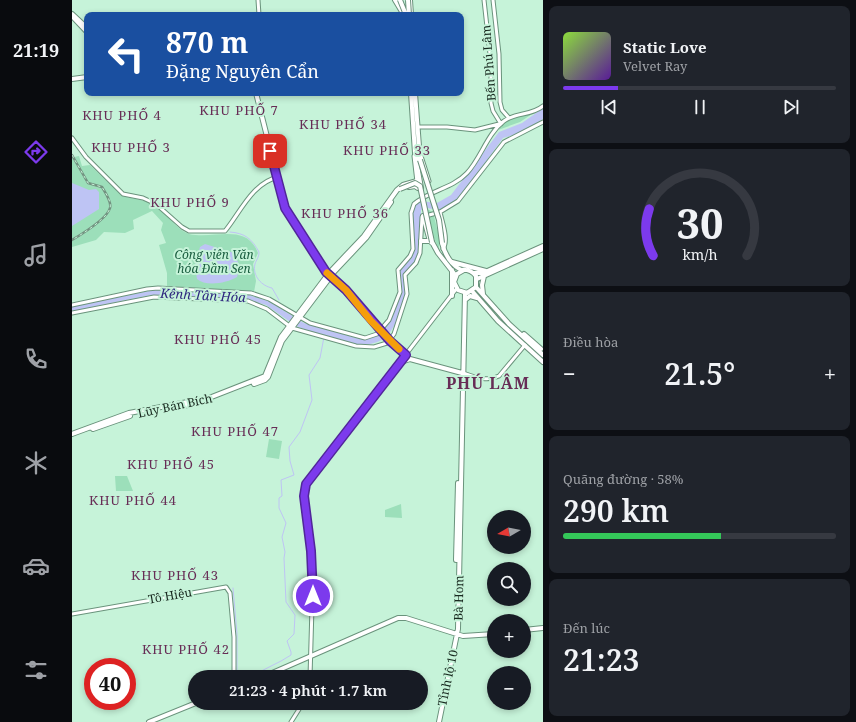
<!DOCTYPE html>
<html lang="vi">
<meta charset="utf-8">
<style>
body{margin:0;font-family:"Noto Serif",serif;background:#20242c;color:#f1f3f6;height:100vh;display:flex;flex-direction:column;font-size:15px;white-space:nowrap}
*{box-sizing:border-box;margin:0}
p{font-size:13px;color:#9ea1a6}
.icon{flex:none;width:22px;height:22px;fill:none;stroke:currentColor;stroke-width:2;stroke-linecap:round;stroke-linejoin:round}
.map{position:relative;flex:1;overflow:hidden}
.panel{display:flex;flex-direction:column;gap:6px;padding:6px;background:#0d0f14;width:313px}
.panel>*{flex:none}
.top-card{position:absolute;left:12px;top:12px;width:380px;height:84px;border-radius:8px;box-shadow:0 2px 6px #0003;background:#1a4fa0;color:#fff;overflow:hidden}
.needle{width:26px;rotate:260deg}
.fabs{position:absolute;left:415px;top:510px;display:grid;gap:8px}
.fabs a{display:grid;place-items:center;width:44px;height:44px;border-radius:50%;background:#171b24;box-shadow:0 2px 6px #0003;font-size:20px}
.speed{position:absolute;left:12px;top:658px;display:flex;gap:8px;font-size:20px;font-weight:700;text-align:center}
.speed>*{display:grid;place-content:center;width:52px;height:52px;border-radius:50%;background:#171b24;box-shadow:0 2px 6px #0003;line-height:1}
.speed .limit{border:6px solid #d22;background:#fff;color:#111}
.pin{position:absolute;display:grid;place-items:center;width:34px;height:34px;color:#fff;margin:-17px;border-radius:8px;box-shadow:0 2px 6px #0006}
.me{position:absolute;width:44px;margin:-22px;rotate:0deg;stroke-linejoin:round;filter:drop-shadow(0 0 3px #0008)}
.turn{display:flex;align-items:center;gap:14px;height:84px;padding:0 16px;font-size:18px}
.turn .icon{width:52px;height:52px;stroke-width:2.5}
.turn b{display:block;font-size:28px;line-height:34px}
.big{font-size:30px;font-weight:600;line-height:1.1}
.panel .tile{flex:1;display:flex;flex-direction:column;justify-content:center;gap:6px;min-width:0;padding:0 14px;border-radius:8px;background:#20242c}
.panel .dial{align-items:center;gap:0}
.dial svg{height:104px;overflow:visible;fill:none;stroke:#363941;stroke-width:7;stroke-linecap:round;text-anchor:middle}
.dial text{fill:#f1f3f6;stroke:none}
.song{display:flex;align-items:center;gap:12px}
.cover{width:48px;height:48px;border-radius:6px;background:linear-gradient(135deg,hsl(90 70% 55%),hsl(270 70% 35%))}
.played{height:4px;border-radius:2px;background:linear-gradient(90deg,#7c3aed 20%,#363941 20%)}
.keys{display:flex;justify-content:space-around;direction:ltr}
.heat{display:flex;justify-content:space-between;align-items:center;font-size:22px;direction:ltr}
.charge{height:6px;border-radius:3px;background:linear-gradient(90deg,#34c759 58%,#363941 0)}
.trip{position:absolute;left:116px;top:670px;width:240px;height:40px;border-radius:20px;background:#171b24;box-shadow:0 2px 6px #0003;font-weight:600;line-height:40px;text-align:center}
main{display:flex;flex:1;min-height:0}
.tabs{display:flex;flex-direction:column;width:72px;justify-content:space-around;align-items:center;background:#090b0e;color:#9ea1a6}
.tabs .icon{width:28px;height:28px}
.tabs .active{color:#7c3aed}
.tabs b{font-size:18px;color:#f1f3f6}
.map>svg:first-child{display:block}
.green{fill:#9cdfba}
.water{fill:#bec4f4}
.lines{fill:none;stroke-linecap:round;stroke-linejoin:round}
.stream{stroke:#bec4f4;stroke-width:1}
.minor-casing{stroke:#6a937c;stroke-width:5}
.major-casing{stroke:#6a937c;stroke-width:6}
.minor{stroke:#fff;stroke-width:3}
.major{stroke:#fff;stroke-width:4}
.rail-casing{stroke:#729280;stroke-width:2.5}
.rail{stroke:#c6f3d9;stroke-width:1;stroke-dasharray:3;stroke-linecap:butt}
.major-bridge-casing{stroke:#6a937c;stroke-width:6;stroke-linecap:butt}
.major-bridge{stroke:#fff;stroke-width:4}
.route-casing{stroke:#51269a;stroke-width:10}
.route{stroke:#7c3aed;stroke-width:7}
.slow{stroke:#f59e0b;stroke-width:7}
.labels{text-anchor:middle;stroke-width:4;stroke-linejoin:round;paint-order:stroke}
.street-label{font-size:12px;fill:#18291f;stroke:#c6f3d9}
.park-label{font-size:12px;font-style:italic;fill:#195d3f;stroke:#c6f3d9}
.neighbourhood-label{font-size:13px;letter-spacing:1px;fill:#672d56;stroke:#c6f3d9}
.water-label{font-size:13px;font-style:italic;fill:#2e277f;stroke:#c6f3d9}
.district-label{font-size:16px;font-weight:bold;letter-spacing:1px;fill:#672d56;stroke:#c6f3d9}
</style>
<main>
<nav class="tabs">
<b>21:19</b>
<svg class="icon active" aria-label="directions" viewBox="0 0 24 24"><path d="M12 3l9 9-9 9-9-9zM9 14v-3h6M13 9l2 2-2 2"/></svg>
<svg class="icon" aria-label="music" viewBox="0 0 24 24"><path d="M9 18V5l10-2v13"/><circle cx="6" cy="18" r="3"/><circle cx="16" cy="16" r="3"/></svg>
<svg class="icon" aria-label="phone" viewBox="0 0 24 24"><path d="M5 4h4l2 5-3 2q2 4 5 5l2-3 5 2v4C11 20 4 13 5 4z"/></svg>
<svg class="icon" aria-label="climate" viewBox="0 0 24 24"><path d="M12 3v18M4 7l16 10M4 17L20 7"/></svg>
<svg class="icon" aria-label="car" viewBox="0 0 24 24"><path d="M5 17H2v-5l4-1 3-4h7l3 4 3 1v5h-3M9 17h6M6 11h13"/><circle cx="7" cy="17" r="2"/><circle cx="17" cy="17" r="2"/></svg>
<svg class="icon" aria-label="filters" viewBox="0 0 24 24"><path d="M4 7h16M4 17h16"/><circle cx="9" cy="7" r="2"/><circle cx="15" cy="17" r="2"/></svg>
</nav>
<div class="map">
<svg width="471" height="722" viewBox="0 0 471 722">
<rect width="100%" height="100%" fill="#c6f3d9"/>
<!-- green -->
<path class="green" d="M463,112L448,122L426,130L435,120Z
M0,154L2,157L7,156L10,166L18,165L50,196L73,201L84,207L83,208H86C96,215 105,230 117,234C142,240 174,222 186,253L181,264L184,281L182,292L95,286V273L87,245L94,243L89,230L91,223L80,211L61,220L62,229L53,233L32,232L24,240L0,247Z
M355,209L361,212L367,237V249L361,236Z
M197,439L210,441L207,459L194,457Z
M43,476H55L61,491H44Z
M329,504L330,518L313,517V510Z"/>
<!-- water -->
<path class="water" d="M471,108V119L449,133L431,138L389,196L382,202L367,210L355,208L349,210L348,248L344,261L333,274C336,292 332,299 326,316C311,364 266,339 232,329L224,326L194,305L174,299L79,295L0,311V307L82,290L173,294L196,301L232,323L284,338L297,339L310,333L318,322L329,292L327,272L341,253V206L349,201L365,203L379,195L427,132L450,123Z
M0,183L17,190L24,189L27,192V209L0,226Z
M133,244L162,253L168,267L165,277C155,283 134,287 125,279L123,266L128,247Z"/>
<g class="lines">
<!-- stream -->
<path class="stream" d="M158,232C173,233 180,239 187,252C187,258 184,260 183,264C180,276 190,286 200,288L207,300
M161,588L165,634V677
M180,677C192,668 206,664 219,655V652L215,641L222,634L223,615L214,602L212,558L213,552L210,537L214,523L207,508V498L210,496L209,480L222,475L218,461L217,447L228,432L240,400L237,375L248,358L252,337"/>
<!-- minor casing -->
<g class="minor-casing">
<path id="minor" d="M186,0L187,15
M412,0L419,63V103L421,111L429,124
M421,0L427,54L428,102L430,110L437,118
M346,127H375L403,130L427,124
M0,138L14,157L51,194L71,198L84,204L110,227L117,231H153C168,213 180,183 206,177
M342,156L345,182
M349,156L357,181
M368,212C370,222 377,240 371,249
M0,305L75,289L86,288L179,293L197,299L238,323L293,338L305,334L317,320L328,292L326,270L338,256L341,249L339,213L342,204C358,190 380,189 395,173C409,158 415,134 432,121C444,112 459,116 471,106
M0,313L82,297L176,301L195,309L220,328L284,346L302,347L315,343L322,334L335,294L333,275L344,263L348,253L350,217L368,212L386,201L432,142L471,122
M391,373C403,377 415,382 427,376L453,345
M0,614L154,587L158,593L162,637V677
M238,677L241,572L232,496L234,484L385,288
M219,722L231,703"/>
</g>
<!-- major casing -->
<g class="major-casing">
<path id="major" d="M323,0L332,15
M338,0L339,15
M0,14L15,28
M0,16L15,32
M0,79L15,77
M184,93L213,208L254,272L274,291L318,341L338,359L390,373
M339,93L343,153L349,188
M343,93L348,160
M337,187L343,186L346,188
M351,216L358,241
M349,241H358L360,243
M360,242L366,253L384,276
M370,243C373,255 378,264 389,270C396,269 400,271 404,276V287L395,293L386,290L382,282L385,274L392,270
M380,262L414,271
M380,270V296
M402,273H411L471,246
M405,279L471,249
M404,287L437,324L471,355
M400,291L426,321L471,362
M411,294L410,285L412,276
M393,300L398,296L405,298
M452,334L469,349
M329,362L338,359
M182,384L193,380L196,377L210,341L262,272L294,238L319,202
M112,406L138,400
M21,429L58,416
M0,434L57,413L137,398L193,376L209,337L257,273L292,236L325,190L331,185L345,181
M384,560L386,483
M452,630L471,628
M191,677L326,618H334L391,636L422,634
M77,722L124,703
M367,722L386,629L393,293"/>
</g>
<!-- minor -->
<use href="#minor" class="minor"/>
<!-- major -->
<use href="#major" class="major"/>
<!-- rail casing -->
<g class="rail-casing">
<path id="rail" d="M0,155L16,183L30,187C33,192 40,202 38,208C35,219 10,234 0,240"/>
</g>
<!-- rail -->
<use href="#rail" class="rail"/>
<!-- major-bridge casing -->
<g class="major-bridge-casing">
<path id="major-bridge" d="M328,0L334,15
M336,0L337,15
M348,160L367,220L370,243
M328,189L343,183L348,186L360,242"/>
</g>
<!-- major-bridge -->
<use href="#major-bridge" class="major-bridge"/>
</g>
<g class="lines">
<!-- route casing -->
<g class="route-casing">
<path id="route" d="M198,151L213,208L254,272L274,290L318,341L334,355L234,484L232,496L239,551L241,596"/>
</g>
<!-- route -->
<use href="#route" class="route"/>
<!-- slow -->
<path class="slow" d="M255,273L274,290L299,321L327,349"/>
</g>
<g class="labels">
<!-- street labels -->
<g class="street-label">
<text transform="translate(417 63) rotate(-94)" y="4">Bến Phú Lâm</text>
<text transform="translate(103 406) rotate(-12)" y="4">Lũy Bán Bích</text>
<text transform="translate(98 596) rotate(-10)" y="4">Tô Hiệu</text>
<text transform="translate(387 598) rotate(-89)" y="4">Bà Hom</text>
<text transform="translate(376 678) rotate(-78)" y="4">Tỉnh lộ 10</text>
</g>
<!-- park labels -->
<g class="park-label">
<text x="142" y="259">Công viên Văn<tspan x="142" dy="14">hóa Đầm Sen</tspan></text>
</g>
<!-- neighbourhood labels -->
<g class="neighbourhood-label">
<text x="167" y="115">KHU PHỐ 7</text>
<text x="50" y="120">KHU PHỐ 4</text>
<text x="271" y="129">KHU PHỐ 34</text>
<text x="59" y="152">KHU PHỐ 3</text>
<text x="315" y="155">KHU PHỐ 33</text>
<text x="118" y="207">KHU PHỐ 9</text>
<text x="273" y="218">KHU PHỐ 36</text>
<text x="146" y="344">KHU PHỐ 45</text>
<text x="163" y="436">KHU PHỐ 47</text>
<text x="99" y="469">KHU PHỐ 45</text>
<text x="61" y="505">KHU PHỐ 44</text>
<text x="103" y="580">KHU PHỐ 43</text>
<text x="114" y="654">KHU PHỐ 42</text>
</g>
<!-- water labels -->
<g class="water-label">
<text transform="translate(131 295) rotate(3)" y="5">Kênh Tân Hóa</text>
</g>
<!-- district labels -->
<g class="district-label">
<text x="416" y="389">PHÚ LÂM</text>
</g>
</g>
</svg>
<div class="fabs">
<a><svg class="needle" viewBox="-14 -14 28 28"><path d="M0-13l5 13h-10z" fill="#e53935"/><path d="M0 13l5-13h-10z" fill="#9ea1a6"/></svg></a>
<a><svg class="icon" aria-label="search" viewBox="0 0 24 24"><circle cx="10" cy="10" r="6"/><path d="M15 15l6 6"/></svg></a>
<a>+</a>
<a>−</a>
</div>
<div class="speed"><div class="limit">40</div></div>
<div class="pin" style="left:198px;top:151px;background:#d93025"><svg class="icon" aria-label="arrive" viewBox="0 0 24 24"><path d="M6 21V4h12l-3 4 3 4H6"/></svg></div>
<svg class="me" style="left:241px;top:596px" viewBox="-20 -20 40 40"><circle r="17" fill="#7c3aed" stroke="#fff" stroke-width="3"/><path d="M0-11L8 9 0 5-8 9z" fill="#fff"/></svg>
<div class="trip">21:23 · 4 phút · 1.7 km</div>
<div class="top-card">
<div class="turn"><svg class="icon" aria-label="left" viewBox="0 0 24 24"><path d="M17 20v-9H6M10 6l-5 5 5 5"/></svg><div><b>870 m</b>Đặng Nguyên Cẩn</div></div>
</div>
</div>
<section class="panel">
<div class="tile">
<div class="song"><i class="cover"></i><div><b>Static Love</b><p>Velvet Ray</p></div></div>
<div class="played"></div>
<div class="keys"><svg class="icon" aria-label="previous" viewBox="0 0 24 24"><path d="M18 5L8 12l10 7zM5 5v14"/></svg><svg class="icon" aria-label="pause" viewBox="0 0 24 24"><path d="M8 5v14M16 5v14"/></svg><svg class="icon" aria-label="next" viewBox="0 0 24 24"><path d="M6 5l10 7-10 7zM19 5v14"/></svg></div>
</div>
<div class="tile dial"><svg viewBox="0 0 100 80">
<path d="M14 69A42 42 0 1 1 86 69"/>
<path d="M14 69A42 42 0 0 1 11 33" stroke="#7c3aed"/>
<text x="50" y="56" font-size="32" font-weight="700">30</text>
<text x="50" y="72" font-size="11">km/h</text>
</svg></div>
<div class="tile"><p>Điều hòa</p>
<div class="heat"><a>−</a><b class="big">21.5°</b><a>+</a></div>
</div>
<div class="tile"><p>Quãng đường · 58%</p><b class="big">290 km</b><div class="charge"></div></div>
<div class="tile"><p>Đến lúc</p><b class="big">21:23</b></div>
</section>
</main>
